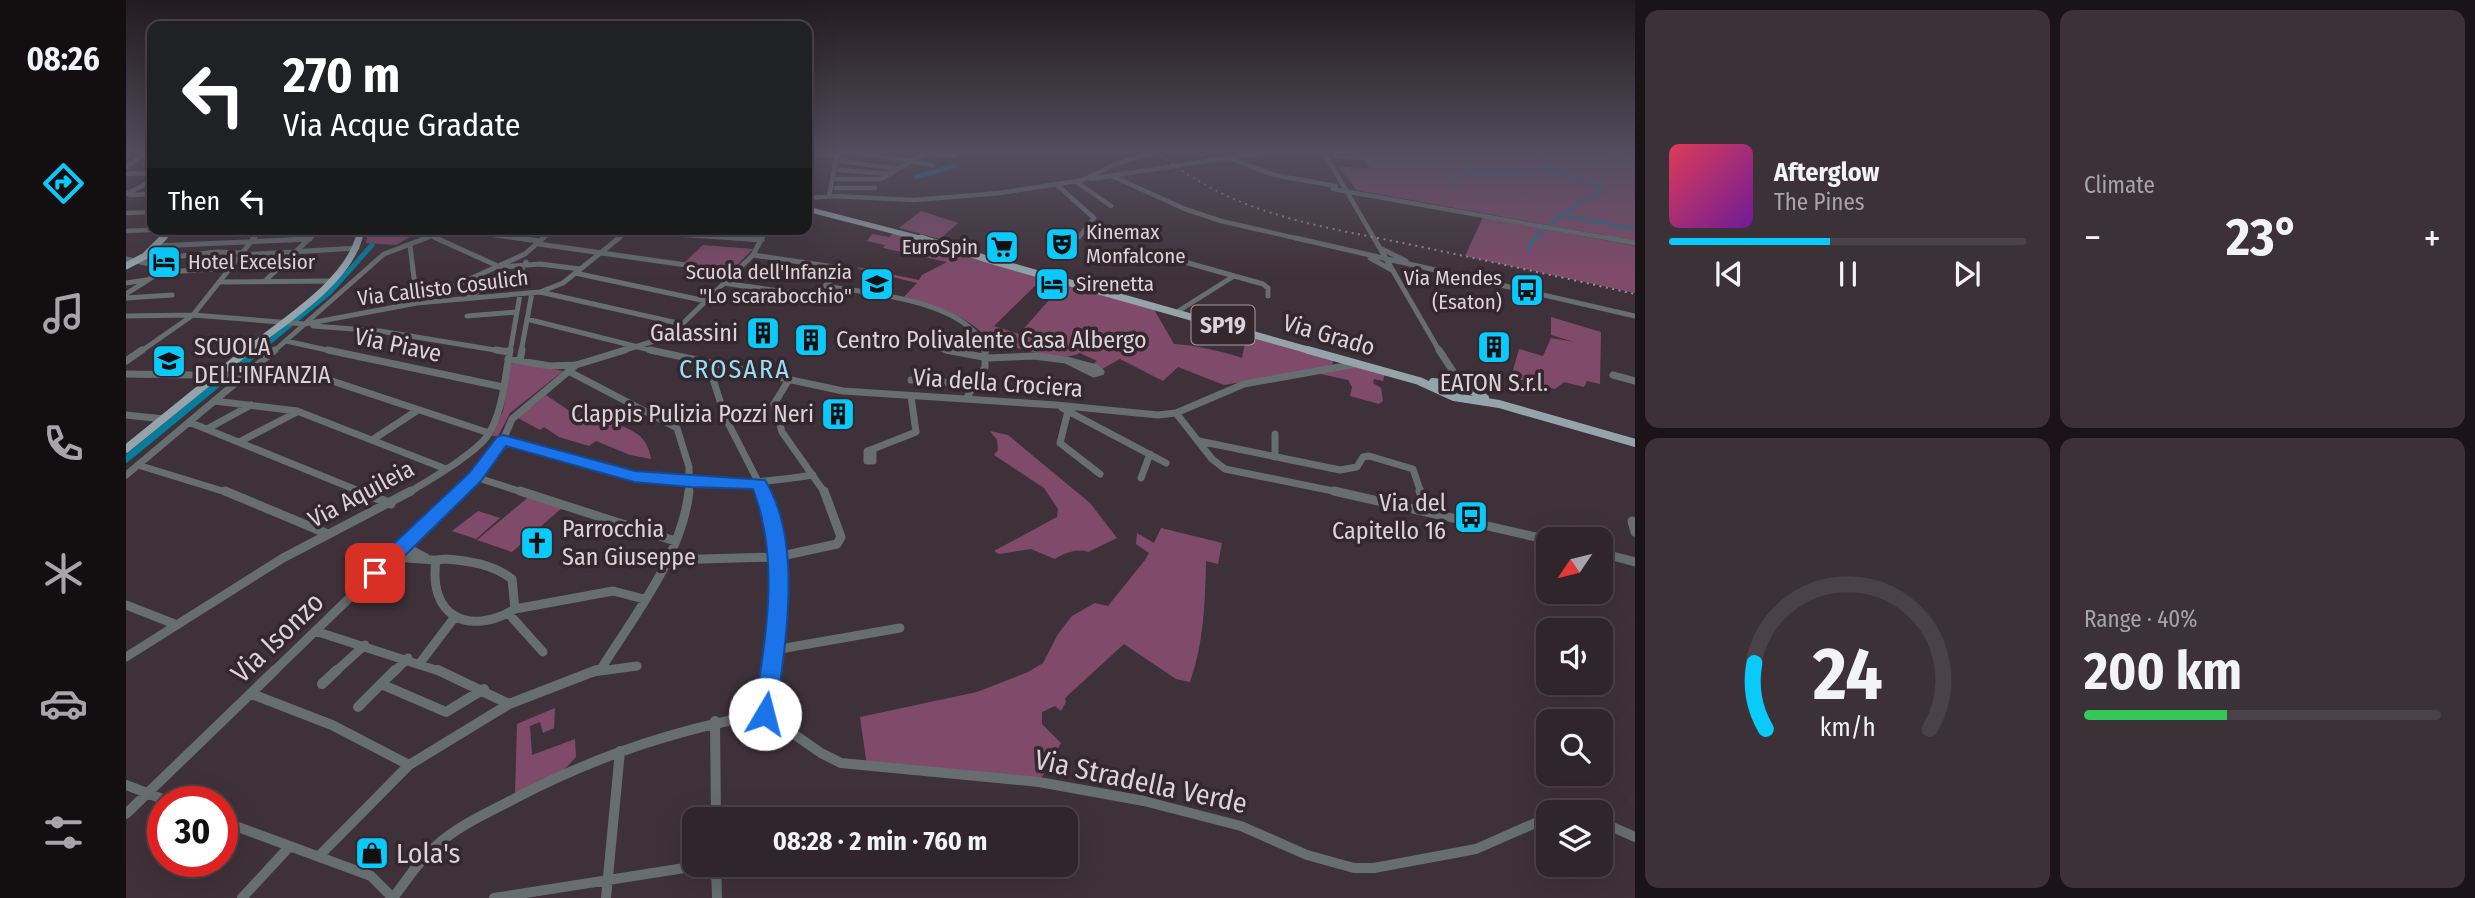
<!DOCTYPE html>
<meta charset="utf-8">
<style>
body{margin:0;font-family:"Fira Sans Condensed",sans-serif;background:#3b3137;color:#f1f3f6;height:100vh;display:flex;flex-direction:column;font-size:26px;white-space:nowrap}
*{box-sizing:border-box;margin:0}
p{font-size:23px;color:#a7a5a9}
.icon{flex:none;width:38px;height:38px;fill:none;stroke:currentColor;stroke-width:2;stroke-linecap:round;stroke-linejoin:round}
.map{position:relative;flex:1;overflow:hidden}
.side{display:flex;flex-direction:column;gap:10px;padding:10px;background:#1a1418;width:840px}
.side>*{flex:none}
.guide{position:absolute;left:21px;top:21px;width:665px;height:214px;border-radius:14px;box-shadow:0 7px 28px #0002,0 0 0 2px #4a4247;background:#202124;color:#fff;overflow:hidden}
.needle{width:46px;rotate:235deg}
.fabs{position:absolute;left:1410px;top:527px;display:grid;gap:14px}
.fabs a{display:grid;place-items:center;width:77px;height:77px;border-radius:14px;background:#2f252b;box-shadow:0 7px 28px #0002,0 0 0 2px #4a4247;font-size:35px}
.speed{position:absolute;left:21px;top:786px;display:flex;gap:14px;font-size:35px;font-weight:700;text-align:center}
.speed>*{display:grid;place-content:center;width:91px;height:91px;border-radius:50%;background:#2f252b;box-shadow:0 7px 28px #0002,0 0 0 2px #4a4247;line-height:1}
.speed .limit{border:10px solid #d22;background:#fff;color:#111}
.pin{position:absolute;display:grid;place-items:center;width:60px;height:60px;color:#fff;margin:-30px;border-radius:14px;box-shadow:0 4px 10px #0006}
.me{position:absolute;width:77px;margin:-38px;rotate:8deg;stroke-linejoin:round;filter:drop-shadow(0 0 5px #0008)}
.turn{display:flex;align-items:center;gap:24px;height:147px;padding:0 21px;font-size:32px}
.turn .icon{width:91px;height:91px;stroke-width:2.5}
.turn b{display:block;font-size:49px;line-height:60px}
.then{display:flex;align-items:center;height:66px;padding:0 21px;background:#0003;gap:14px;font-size:26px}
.big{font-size:52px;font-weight:700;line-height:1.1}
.side .card{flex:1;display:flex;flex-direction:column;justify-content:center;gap:10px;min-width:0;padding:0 24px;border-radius:14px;background:#3b3137}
.side .dial{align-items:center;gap:0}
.dial svg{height:182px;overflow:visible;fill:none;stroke:#4a4247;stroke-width:7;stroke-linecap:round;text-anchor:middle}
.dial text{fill:#f1f3f6;stroke:none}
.song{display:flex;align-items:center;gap:21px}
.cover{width:84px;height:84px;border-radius:10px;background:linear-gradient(135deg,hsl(350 70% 55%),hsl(280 70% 35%))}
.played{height:7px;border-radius:4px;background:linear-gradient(90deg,#09cafa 45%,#4a4247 45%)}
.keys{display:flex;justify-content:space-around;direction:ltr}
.heat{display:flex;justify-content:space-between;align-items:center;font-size:38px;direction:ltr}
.charge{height:10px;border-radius:5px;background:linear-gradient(90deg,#34c759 40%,#4a4247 0)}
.side .tiles{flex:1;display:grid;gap:10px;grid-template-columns:repeat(2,1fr)}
.trip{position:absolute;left:556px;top:807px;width:396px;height:70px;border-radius:14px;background:#2f252b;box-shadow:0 7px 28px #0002,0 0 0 2px #4a4247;font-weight:700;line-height:70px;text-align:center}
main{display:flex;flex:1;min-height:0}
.tab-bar{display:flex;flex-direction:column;width:126px;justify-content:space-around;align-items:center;background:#130f11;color:#a7a5a9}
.tab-bar .icon{width:49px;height:49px}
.tab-bar .on{color:#09cafa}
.tab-bar b{font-size:32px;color:#f1f3f6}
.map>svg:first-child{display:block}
.green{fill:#804b6b}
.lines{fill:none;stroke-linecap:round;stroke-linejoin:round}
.stream{stroke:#047e9c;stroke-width:2}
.canal-far2{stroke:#047e9c;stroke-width:4.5}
.canal-far1{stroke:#047e9c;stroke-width:5}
.canal{stroke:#047e9c;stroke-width:7}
.minor-far4{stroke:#666e70;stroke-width:4.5}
.minor-far3{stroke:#666e70;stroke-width:5}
.minor-far2{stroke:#666e70;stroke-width:7}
.minor-far1{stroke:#666e70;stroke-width:9}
.minor{stroke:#666e70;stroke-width:10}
.major-far2{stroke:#94a4aa;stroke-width:5}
.major-far1{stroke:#94a4aa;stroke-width:7}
.major{stroke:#94a4aa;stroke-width:8}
.rail{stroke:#998f94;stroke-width:2;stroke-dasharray:2 4.5;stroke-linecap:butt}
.route{fill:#1a73e8;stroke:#114b97;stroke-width:2}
.labels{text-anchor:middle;stroke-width:7;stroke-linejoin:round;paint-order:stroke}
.far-poi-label{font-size:21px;fill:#dbd3d7;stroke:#34272e;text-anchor:start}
.far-street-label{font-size:21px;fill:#dbd3d7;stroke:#34272e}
.shield{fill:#34272e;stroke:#a99fa4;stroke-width:2}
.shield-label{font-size:23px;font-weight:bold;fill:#dbd3d7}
.poi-label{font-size:24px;fill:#dbd3d7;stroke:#34272e;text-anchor:end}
.street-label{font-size:24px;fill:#dbd3d7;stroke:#34272e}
.neighbourhood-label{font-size:26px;letter-spacing:2px;fill:#96def8;stroke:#34272e}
.near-street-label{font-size:28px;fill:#dbd3d7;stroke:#34272e}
.near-poi-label{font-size:28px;fill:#dbd3d7;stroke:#34272e;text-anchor:start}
</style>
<main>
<nav class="tab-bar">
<b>08:26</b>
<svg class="icon on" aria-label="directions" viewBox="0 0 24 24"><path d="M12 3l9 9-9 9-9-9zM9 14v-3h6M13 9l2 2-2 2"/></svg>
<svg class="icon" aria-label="music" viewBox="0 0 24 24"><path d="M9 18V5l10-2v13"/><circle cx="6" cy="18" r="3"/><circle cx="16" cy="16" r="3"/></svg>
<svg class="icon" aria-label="phone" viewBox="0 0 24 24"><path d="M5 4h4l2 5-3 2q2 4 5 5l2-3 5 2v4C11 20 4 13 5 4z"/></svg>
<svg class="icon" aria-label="climate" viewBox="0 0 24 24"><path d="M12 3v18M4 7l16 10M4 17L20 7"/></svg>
<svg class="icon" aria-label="car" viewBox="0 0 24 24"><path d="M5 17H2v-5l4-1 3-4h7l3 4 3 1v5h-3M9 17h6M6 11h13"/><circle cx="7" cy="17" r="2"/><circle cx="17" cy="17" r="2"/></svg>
<svg class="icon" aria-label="filters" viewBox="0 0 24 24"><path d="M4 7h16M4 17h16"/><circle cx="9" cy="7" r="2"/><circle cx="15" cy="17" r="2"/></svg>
</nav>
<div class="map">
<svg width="1509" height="898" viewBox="0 0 1509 898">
<rect width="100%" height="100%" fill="#3f3139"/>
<!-- green -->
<path class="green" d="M1205,151H1509V241L1230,190L1213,167L1244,168L1238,160L1208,158Z
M795,211L832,223L814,239L773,228Z
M1357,217L1509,246V293L1339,256Z
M242,229H297L270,245L240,243Z
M769,232L919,276L868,326L893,334L940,281L1026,306L1048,344C1069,345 1099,352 1116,358L1121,334L1206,359L1207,362L1206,365L1196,368L1098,385L1052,367L1037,381L994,359L976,369L967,364L971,361L954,353C931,364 901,348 878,345L876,338L863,339C838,313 809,307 775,300L791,283L733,269L731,267L793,280L796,275L821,262L757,248L759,245L741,241L746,234L763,237Z
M577,245L627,249L606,270L559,262Z
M1425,317L1475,332L1474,384L1461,381L1458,387L1438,382L1429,389L1385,377L1393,349L1417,356L1425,338L1448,342L1425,335Z
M388,363L437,371L384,413L372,436H366L377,411L385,364Z
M1226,366L1259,373L1257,381L1248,379L1247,383L1255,388L1257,401L1253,404L1224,396L1226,387L1222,380L1190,373Z
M420,395L442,410L469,423L477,418C501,429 521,431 525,459L504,455L470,441L463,446L433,437L418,427L414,430L392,418Z
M864,431L882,435L964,503L991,538L962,552C952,548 938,553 929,559L905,549L873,554L868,551L931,517L932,509L918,488L868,455L872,450L871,440Z
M405,495L438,506L386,552L351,540Z
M352,511L374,518L350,539L326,531Z
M1035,528L1096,543L1092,564L1080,561C1079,603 1078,642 1064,682L1050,679L998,644L939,698L940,702L935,711L929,706L916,712V724L935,743L913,782L741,766L734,717L851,692L902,672L917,663L932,634L946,616L969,603L982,606L1019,560L1023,553L1010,544L1011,533L1028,543Z
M429,708L428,728L417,733L414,722L404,726L406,755L449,739L450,757L436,772L389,794L391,724Z"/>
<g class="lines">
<!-- stream -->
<path class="stream" d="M1408,151L1417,156L1427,172L1466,183L1476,191L1435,215L1439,216
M1475,151L1509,157
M1323,178L1346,174L1427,171
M1442,216L1509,229
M1402,250L1406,241L1434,216"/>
<!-- canal-far2 -->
<path class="canal-far2" d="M1075,155L1080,151
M790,177L828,166"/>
<!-- canal-far1 -->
<path class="canal-far1" d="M131,352L204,292L246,245"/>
<!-- canal -->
<path class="canal" d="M0,459L133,350"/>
<!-- minor-far4 -->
<path class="minor-far4" d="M722,151L807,165
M1089,151L1102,156
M1197,151L1249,240
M800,152L827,156
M772,153L777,151
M681,158L693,155L711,156
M1105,159L1148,175L1210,186
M716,161L772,169
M0,168L15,156L26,154
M713,170L765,174
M0,174L26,173
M986,176L1059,209L1095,221L1178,240
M711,179H755L803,151
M964,179L1146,151
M949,181L985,206
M930,184L968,218L953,237
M710,188H749
M1207,189L1492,240
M0,194L26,181
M4,195L26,194
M703,196L712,151
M681,198L708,196L788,200L874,193L957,180L987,165L1030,151
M0,213L26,212
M324,229L405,240
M454,229L498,234
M0,231L46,229
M501,231L635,240
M307,237L314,240
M126,240L135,229
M163,240L184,239
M182,240L194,229
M295,240L324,229
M415,240L427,229
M490,240L504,229
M635,240L641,229"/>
<!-- minor-far3 -->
<path class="minor-far3" d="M310,238L374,267L414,264L454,269
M392,238L413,241
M609,238L636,240
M1170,238L1509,316
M1248,238L1314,352
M1482,238L1509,243
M413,244L609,272
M284,245L291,303L399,254L417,238
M29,246L184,239
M1256,249L1280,261
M114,255L231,248
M627,255L722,269
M1244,258L1266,270
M0,259L56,271L104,268
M11,261L91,252L116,253
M1055,261L1137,284L1142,288V296
M449,273L580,301
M709,276L699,286C744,294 845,300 860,352
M139,281L184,238
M93,282L207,281
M0,283L20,280
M597,283L667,293
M414,292L556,324
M0,294L41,268
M343,296L395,271L400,262
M0,298L46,295
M1054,310L1108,276
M0,316L67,315L179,324L291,303L414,292L437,283L493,238
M341,316L391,312
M401,319L532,352
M187,326L254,331L381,352
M160,341L210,352
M800,346L829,352
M14,352L67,315L128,238
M147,352L258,254L300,238
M384,352L394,295
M395,352L406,293
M493,352L544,336L627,255L636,238"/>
<!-- minor-far2 -->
<path class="minor-far2" d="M202,350L377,387
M370,350L383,352
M524,350L717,391L930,405L1032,415L1050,413L1118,384L1230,364
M820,350L862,358L908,356L940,360
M1313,350L1336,385
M382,359L424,366L450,365L499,350
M394,360L396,350
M940,360L970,368L975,372L968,374Z
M0,361L16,350
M582,363L599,417L638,493
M444,372L551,428L563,467V493
M0,374L194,377L363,433
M1487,375L1509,381
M785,380L848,384
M662,381L648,404L656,432L699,493
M840,399L859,367V350
M88,401L171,411L320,469
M936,408L1040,463
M942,411L934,443L974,474
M1050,413L1086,459L1099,469L1217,493
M0,415L38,419
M63,422L238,493
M81,429L125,405
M1149,434V457
M246,440L292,410
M377,440C426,454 476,472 527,480C580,488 634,483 687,475
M1073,441L1214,470L1231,467L1237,457L1243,456L1287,469L1295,493
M113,442L171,412
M747,449V461H741V451Z
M747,449L790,432L785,396
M12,465L103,493
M0,475L149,350
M349,477L399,493
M1015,478L1024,454
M282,493C303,480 349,454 362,435C377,412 379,376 384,350
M332,493L349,477L377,440L386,419L450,365"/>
<!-- minor-far1 -->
<path class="minor-far1" d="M99,491L202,534
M234,491L265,504
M394,491L549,541
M637,491C660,548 653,613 645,672
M1208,491L1423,540
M1294,491L1300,510
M1506,521L1509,532
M277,546L300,558
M1475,553L1509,562
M266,557L310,560
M320,559C344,561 366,564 386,579L389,609C342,637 302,616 310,560Z
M540,560L651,557L711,544L715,537L698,491
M0,605L51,625
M389,609L487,591L518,599
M383,614L417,652
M189,631L316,672
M648,650L774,628
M0,657L157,558L285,491
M294,663L328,618
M475,669C508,616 556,556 563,491
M147,672L334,491
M209,672L239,645
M268,672L282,658
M467,672L511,666"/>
<!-- minor -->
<path class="minor" d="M312,670L383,704
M196,684L211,670
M255,684L320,712L358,689
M126,694L206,725L283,765
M232,707L269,670
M639,714L645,670
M639,714L695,753L715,763L913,782L1018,801L1115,826L1181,855L1228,868H1248L1350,849L1423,817
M589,721L590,819
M0,785L44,802
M0,814L149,670
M96,821L245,876L267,898
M1475,822L1509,837
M193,856L283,765L383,704L471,670
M590,864L591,898
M116,898L164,846
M267,898C281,880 293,860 311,845C332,826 359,814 384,801C465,758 549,729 639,714
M368,898L584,864
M480,898L494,751"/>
<!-- major-far2 -->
<path class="major-far2" d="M681,209L801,240
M36,240L47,229
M233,240L236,229"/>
<!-- major-far1 -->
<path class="major-far1" d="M795,238L870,262L1189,352
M0,266L19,256L37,238
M120,352C157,321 219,285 233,238"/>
<!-- major -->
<path class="major" d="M1182,350L1293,381L1328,397L1373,404L1509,443
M1307,382L1336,385L1359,398
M0,449L122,350"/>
<!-- rail -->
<path class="rail" d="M1030,151C1110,218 1198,226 1296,247C1367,262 1438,278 1509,294
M0,155L7,151"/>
</g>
<!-- sky -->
<linearGradient id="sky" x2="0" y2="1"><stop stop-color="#231b1f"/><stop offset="0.55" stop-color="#524e5f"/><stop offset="1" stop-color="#524e5f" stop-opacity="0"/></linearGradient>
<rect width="1509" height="277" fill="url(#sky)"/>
<!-- route -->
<path class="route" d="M377,435L509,471L639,480C678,543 659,644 650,714L647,721L639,724L631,721L628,714C639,639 655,562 627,489L564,487L508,482L380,446L355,481L256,578H242L239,573L242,568L343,473L371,437Z"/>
<!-- icons -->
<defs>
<g id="theatre-square" transform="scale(1.75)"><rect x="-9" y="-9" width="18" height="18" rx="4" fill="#09cafa" stroke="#34272e"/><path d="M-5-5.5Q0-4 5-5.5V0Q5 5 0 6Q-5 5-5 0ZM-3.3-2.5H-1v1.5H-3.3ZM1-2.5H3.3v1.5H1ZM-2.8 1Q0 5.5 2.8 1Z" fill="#111"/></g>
<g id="supermarket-square" transform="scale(1.75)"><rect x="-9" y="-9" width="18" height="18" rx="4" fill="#09cafa" stroke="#34272e"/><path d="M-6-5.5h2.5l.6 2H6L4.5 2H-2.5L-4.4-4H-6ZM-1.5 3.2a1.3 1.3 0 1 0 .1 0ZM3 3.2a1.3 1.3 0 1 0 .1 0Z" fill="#111"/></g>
<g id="hotel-square" transform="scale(1.75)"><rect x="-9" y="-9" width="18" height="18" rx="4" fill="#09cafa" stroke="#34272e"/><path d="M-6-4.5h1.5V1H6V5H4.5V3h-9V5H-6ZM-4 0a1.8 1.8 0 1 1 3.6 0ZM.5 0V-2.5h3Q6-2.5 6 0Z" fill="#111"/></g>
<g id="school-square" transform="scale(1.75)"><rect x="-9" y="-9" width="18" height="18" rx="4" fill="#09cafa" stroke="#34272e"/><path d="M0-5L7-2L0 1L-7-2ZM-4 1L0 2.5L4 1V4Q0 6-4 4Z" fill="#111"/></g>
<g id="bus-square" transform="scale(1.75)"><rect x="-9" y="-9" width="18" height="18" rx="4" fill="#09cafa" stroke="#34272e"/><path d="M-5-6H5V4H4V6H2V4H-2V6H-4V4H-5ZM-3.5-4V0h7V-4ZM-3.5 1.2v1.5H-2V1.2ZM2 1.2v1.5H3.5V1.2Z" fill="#111"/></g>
<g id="building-square" transform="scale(1.75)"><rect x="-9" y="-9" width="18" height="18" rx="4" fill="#09cafa" stroke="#34272e"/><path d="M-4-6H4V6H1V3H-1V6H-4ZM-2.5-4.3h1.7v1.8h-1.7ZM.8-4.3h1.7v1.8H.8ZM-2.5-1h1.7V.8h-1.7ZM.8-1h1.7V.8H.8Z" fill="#111"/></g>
<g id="church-square" transform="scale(1.75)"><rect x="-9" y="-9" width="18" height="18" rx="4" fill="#09cafa" stroke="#34272e"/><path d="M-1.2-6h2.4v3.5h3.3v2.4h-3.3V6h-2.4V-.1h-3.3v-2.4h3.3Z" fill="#111"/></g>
<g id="shop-square" transform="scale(1.75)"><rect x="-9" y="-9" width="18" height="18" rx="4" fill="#09cafa" stroke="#34272e"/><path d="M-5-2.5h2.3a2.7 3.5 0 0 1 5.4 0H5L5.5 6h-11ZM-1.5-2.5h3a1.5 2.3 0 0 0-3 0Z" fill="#111"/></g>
</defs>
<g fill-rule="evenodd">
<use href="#theatre-square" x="936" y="244"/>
<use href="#supermarket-square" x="876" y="247"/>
<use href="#hotel-square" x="38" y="262"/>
<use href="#school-square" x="751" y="284"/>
<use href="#hotel-square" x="926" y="284"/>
<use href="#bus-square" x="1401" y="290"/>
<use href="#building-square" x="637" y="333"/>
<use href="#building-square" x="685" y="340"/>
<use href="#building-square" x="1368" y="347"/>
<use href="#school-square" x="43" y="361"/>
<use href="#building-square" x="712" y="414"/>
<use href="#bus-square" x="1345" y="517"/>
<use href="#church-square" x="411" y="543"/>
<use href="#shop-square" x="246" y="853"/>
</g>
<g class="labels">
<!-- far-poi labels -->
<g class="far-poi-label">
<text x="960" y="239">Kinemax<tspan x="960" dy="24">Monfalcone</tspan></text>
<text x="852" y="254" text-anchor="end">EuroSpin</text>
<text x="62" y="269">Hotel Excelsior</text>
<text x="726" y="279" text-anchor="end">Scuola dell'Infanzia<tspan x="726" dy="24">"Lo scarabocchio"</tspan></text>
<text x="1376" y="285" text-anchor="end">Via Mendes<tspan x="1376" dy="24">(Esaton)</tspan></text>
<text x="950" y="291">Sirenetta</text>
</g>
<!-- far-street labels -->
<g class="far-street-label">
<text transform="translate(317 288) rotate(-7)" y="7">Via Callisto Cosulich</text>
</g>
<!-- shield labels -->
<rect class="shield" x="1065.5" y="305.5" width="63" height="39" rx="5"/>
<g class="shield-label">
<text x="1097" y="333">SP19</text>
</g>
<!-- poi labels -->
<g class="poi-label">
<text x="612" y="341">Galassini</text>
<text x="710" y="348" text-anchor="start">Centro Polivalente Casa Albergo</text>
<text x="68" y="355" text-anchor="start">SCUOLA<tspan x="68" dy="28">DELL'INFANZIA</tspan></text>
<text x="1368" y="391" text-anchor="middle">EATON S.r.l.</text>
<text x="688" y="422">Clappis Pulizia Pozzi Neri</text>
<text x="1320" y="511">Via del<tspan x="1320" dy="28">Capitello 16</tspan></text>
<text x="436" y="537" text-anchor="start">Parrocchia<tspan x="436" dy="28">San Giuseppe</tspan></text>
</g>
<!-- street labels -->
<g class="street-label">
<text transform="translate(1203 335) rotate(16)" y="8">Via Grado</text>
<text transform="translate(272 345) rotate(12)" y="8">Via Piave</text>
<text transform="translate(872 383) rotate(4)" y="8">Via della Crociera</text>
<text transform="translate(235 494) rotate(-28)" y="8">Via Aquileia</text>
</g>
<!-- neighbourhood labels -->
<g class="neighbourhood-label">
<text x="609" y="378">CROSARA</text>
</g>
<!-- near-street labels -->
<g class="near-street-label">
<text transform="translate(151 637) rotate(-44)" y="10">Via Isonzo</text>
<text transform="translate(1015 781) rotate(12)" y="10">Via Stradella Verde</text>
</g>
<!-- near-poi labels -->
<g class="near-poi-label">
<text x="270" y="863">Lola's</text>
</g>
</g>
</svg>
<div class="fabs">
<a><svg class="needle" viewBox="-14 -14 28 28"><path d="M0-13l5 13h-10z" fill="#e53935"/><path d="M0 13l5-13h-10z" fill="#a7a5a9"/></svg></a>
<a><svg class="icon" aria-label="sound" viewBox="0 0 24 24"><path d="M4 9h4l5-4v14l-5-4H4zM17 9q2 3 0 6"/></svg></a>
<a><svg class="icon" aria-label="search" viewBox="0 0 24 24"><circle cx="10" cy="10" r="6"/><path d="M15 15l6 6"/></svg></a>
<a><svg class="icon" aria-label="layers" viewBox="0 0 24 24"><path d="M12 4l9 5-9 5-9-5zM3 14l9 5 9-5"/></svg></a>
</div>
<div class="speed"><div class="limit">30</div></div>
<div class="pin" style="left:249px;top:573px;background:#d93025"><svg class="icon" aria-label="arrive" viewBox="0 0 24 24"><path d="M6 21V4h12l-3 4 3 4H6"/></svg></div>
<svg class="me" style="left:639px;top:714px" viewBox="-20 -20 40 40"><circle r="19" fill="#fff"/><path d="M0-13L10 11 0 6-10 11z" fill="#1a73e8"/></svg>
<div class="trip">08:28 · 2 min · 760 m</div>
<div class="guide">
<div class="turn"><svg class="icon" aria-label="left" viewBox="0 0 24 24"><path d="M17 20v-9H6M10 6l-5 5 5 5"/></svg><div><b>270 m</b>Via Acque Gradate</div></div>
<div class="then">Then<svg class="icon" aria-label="left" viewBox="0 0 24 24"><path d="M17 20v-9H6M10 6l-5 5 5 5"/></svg></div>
</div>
</div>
<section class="side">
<div class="tiles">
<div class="card">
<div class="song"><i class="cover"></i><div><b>Afterglow</b><p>The Pines</p></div></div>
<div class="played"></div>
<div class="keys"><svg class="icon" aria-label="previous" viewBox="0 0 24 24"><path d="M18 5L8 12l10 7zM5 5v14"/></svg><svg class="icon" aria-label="pause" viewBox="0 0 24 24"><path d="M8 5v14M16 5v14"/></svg><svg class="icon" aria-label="next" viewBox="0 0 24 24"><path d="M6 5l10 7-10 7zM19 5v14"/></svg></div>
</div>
<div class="card"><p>Climate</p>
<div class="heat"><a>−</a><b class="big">23°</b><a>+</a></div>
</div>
<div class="card dial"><svg viewBox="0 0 100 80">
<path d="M14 69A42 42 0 1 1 86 69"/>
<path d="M14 69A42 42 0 0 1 9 40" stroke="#09cafa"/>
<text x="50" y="56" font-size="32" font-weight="700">24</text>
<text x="50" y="72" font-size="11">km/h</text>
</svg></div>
<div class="card"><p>Range · 40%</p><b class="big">200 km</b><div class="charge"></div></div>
</div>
</section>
</main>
